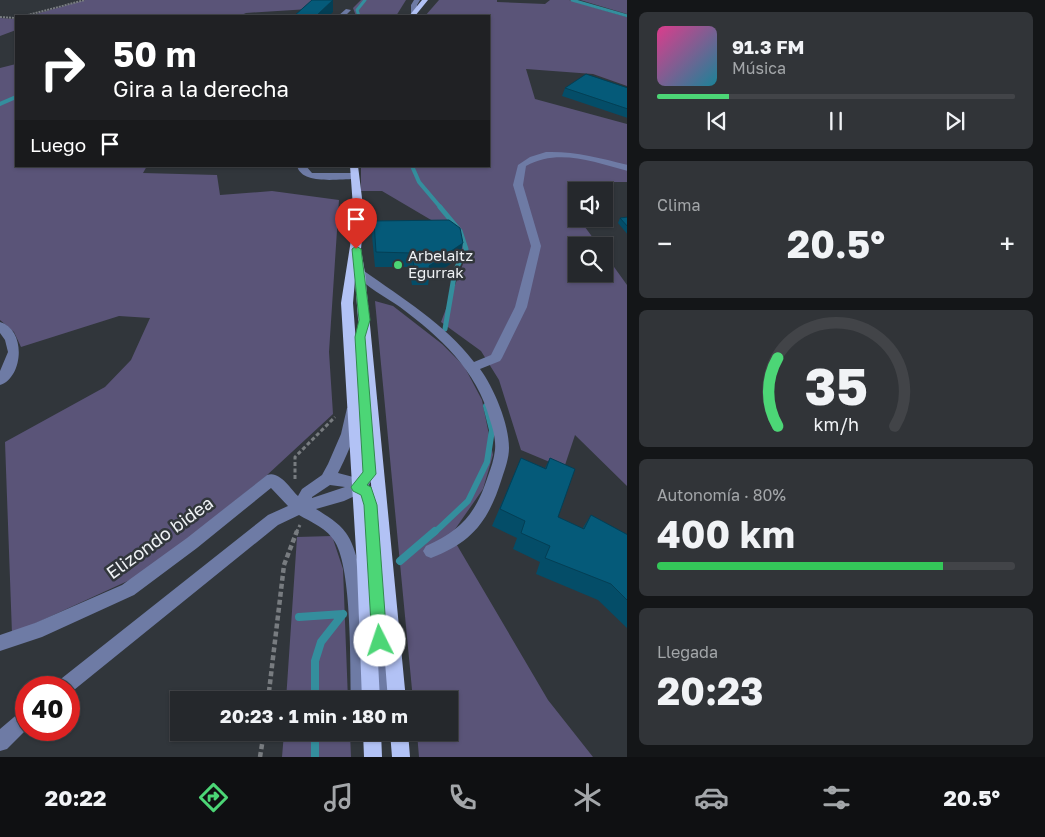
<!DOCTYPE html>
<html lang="es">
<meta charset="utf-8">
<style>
body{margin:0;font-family:"Golos Text",sans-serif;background:#313438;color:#f1f3f6;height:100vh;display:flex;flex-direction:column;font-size:19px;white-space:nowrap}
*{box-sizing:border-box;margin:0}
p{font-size:16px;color:#a3a6a9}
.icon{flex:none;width:28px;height:28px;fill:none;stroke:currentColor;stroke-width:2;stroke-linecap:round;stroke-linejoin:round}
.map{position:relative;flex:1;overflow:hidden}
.sheet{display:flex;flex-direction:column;gap:12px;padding:12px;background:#141618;width:418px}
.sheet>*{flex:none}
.banner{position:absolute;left:15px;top:15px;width:475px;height:152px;border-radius:0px;box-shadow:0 1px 4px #0004,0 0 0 1px #424448;background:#202124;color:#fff;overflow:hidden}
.fabs{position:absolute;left:568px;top:182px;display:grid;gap:10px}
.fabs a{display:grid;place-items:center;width:45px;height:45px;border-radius:0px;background:#25282c;box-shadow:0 1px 4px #0004,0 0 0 1px #424448;font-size:25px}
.speed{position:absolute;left:15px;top:676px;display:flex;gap:10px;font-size:25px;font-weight:700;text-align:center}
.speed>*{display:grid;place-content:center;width:65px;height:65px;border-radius:50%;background:#25282c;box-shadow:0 1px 4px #0004,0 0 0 1px #424448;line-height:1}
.speed .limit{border:8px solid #d22;background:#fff;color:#111}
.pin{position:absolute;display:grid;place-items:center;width:42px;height:42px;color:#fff;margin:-51px -21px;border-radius:50% 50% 50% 0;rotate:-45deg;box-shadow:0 0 5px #0007}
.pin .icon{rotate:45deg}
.me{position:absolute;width:55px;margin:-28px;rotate:356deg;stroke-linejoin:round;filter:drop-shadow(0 0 4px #0008)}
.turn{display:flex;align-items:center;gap:18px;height:105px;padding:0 15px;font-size:22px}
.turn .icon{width:65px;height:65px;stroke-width:2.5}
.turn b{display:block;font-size:35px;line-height:42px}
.then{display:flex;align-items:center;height:48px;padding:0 15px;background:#0003;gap:10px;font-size:19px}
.big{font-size:38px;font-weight:700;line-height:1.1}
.sheet .widget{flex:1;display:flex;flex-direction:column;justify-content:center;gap:8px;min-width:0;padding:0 18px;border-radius:8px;background:#313438}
.sheet .dial{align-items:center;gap:0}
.dial svg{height:130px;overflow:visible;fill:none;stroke:#424448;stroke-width:7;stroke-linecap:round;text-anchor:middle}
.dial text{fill:#f1f3f6;stroke:none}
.song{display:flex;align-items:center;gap:15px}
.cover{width:60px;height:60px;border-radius:8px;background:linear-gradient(135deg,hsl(330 70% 55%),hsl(190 70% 35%))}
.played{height:5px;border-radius:2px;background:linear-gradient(90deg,#4cd676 20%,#424448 20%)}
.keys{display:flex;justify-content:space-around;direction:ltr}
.heat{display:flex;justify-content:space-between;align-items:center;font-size:28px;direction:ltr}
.charge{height:8px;border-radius:4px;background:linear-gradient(90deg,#34c759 80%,#424448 0)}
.trip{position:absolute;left:170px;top:691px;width:288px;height:50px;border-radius:0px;background:#25282c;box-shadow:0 1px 4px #0004,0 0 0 1px #424448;font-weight:700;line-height:50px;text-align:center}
.tabs{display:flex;height:80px;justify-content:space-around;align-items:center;background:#0f1012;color:#a3a6a9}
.tabs .icon{width:35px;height:35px}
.tabs .on{color:#4cd676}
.tabs b{font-size:22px;color:#f1f3f6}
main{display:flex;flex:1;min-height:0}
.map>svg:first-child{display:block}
.green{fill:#5a5478}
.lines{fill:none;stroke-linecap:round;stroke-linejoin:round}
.stream-far4{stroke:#348e9d;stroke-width:3}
.stream-far3{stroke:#348e9d;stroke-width:4}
.stream-far2{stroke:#348e9d;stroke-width:5}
.stream-far1{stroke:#348e9d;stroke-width:6}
.stream{stroke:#348e9d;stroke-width:8}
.path-far2{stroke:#787c80;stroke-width:2;stroke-dasharray:2 1;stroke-linecap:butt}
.path-far1{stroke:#787c80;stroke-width:3;stroke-dasharray:4 2.5;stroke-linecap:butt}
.path{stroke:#787c80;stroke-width:4.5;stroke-dasharray:5 3;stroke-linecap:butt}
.minor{fill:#6e7ba5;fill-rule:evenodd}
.major{fill:#b2c2f5;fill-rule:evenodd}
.wall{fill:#044d68}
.shaded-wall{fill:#043f55}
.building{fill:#055a79;stroke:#043f55}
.route{fill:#4cd676;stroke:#318b4d}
.poi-dot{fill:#4cd676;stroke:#31363b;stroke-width:2}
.labels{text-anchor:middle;stroke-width:5;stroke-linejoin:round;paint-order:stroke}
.poi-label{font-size:15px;fill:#eff2f5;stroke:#31363b;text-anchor:start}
.near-street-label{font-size:18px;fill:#eff2f5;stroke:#31363b}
</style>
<main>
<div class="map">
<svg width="628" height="757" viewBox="0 0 628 757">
<rect width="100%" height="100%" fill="#31363b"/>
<!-- green -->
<path class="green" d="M85,0H326L309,9L246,13L239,16H29Z
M361,0H406L396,16H356L353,8Z
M439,0H497V2L545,4L550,0H569L627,17V86L593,74L526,69L535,99L627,124V182H614L603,191H576V219H579L599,246H576V274H604V253L627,285V486L575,435L564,468L521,450L499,380L481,351L441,322L463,264L460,237L382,191H361V166H489V16H425Z
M580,0H627V14Z
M0,18L16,19V30L0,36Z
M16,64V166H147L143,173L217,175L220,195L272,191L339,200L329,352L333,414L266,476L180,545L132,579L12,634L5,442L105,387L131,360L150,318L119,316L21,347L14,332L0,320V68Z
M375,301L393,306L442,344L464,366L482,400L493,455L483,489L451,535L548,700L593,757H419L417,733L449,732V700H413Z
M332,536L343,569L348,700H286L297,537Z
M284,733H350L351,757H282Z"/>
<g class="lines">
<!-- stream-far4 -->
<path class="stream-far4" d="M572,0L628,16
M359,16L357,10L365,0"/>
<!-- stream-far3 -->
<path class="stream-far3" d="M0,104L16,97
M412,166L419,182L441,208"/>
<!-- stream-far2 -->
<path class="stream-far2" d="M440,207L460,231L466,249L455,271L445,329"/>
<!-- stream-far1 -->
<path class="stream-far1" d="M434,533L468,501L487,462L492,430L486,406"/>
<!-- stream -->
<path class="stream" d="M400,561L435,531
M299,617L343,614
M315,700V661L321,642L343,614
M315,732V757"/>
<!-- path-far2 -->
<path class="path-far2" d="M24,16L85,0
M0,17L16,18"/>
<!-- path-far1 -->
<path class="path-far1" d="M295,479V457L335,417
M296,533L300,525"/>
<!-- path -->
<path class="path" d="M268,700L284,565L297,531
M260,757L264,732"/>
<!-- minor -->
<path class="minor" d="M414,0H420L417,5V13L414,15L411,13V5Z
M346,9L351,10L345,16H338Z
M546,152C574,151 600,158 628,165V171C594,162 558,148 526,166L523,185L541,246L527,307L502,358L500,361L480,369C494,388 509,424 509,448C509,458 505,469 502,478C489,520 473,542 431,558L426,556L423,551L426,546C462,530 476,513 488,476C491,468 494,459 495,450C496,440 493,429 490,420C477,370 440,337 400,307C386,297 365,287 355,273L360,270L364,271C402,298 445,324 474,362L491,355L515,307L531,246L513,185L518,165L530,157Z
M297,166H306L312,173H354L359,176L354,179C338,179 302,185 297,166Z
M0,322C27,330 23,378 0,385V371L8,352L5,340L0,333Z
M352,407L357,408C363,421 345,460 338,473L357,478L362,472L359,419L361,415L366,414L371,415L373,419L376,474L369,485L378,505L392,700H374L364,505L359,494L344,501L316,509C327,516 338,522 346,533C368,562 367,661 369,700H351C350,665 352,570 335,542C328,529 311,522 299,515L278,525L69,694V688H54L57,682L268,515L288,506L271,488L197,548L134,595L42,637L0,651V635L35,623L122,585L187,538L267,475C279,470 290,488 298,496L302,489L322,475L328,464L341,434L347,408ZM330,485L345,487L312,498V497Z
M26,709V730L7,749L0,751V729L20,712Z"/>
<!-- major -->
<path class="major" d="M422,0H428L415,16H409Z
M350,166H358L364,214L361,249L365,273L406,700H388L355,280L353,303L373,567L380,700H362L357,567L341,303L354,221Z
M363,732H381L382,757H364Z
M390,732H408L410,757H392Z"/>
</g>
<!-- wall -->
<path class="wall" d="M565,88H628V118L562,96Z
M628,217V235L618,223L620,218Z
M374,221L460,257L429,279L428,285H412L409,267H375L372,236Z
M521,458L545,468L550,458L558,517L582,529L591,515L628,535V629L598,600L536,574L540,562L513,549L517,538L492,526Z"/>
<!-- shaded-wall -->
<path class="shaded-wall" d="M333,0V12L329,16H316Z
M463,243L460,257L429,279L430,270L429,266Z"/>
<!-- building -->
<path class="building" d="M312,0H333L316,16H294Z
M586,74L628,88V109L565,88Z
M628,217V227L620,218Z
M449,220L460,228L463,243L429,266L430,270H415L411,253L376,252L374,221Z
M521,458L546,469L550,458L575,469L558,517L584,529L591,515L628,535V601L611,584L545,558L550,546L521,533L525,521L500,509Z"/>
<!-- route -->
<path class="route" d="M356,246L361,249L370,320L365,337L376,474L367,485L371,487L377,505L387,641L385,646L380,648L374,646L372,641L364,505L361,495L353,491L351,487L363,472L355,337L359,320L352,249Z"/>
<!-- markers -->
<circle class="poi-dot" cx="398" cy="265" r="5"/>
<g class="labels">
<!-- poi labels -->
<g class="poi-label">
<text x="408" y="261">Arbelaitz<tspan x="408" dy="17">Egurrak</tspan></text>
</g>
<!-- near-street labels -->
<g class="near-street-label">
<text transform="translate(160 538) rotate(-36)" y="6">Elizondo bidea</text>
</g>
</g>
</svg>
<div class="fabs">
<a><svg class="icon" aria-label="sound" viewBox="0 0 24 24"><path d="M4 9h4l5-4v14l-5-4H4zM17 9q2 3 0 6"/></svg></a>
<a><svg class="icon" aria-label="search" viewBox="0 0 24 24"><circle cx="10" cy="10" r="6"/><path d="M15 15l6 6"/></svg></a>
</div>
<div class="speed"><div class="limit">40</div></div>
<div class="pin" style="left:356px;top:249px;background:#d93025"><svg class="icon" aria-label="arrive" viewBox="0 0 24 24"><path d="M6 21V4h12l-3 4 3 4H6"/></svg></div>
<svg class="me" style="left:380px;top:641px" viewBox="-20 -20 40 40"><circle r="19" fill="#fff"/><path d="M0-13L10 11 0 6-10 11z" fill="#4cd676"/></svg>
<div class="trip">20:23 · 1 min · 180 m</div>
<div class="banner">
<div class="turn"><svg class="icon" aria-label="right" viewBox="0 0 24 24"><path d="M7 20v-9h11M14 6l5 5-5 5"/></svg><div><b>50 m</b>Gira a la derecha</div></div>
<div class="then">Luego<svg class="icon" aria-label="arrive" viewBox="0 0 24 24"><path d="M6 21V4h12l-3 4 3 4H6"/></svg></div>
</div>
</div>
<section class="sheet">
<div class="widget">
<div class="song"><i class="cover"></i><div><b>91.3 FM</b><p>Música</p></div></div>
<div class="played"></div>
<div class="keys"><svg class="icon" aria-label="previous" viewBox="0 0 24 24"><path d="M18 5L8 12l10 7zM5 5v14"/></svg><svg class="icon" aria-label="pause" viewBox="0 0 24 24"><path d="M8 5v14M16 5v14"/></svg><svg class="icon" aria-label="next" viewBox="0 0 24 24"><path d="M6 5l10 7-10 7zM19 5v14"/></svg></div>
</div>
<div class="widget"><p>Clima</p>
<div class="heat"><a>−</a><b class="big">20.5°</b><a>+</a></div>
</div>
<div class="widget dial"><svg viewBox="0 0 100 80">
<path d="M14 69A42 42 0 1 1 86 69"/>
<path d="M14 69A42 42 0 0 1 14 27" stroke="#4cd676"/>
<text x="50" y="56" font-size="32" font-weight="700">35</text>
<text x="50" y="72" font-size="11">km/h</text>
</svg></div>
<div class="widget"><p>Autonomía · 80%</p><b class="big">400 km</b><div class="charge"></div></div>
<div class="widget"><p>Llegada</p><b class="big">20:23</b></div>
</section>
</main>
<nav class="tabs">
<b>20:22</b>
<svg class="icon on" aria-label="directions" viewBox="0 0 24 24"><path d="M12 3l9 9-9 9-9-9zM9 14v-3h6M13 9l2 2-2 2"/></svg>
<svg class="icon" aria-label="music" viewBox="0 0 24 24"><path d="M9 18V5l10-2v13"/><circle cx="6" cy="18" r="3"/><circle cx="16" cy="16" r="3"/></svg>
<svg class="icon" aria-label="phone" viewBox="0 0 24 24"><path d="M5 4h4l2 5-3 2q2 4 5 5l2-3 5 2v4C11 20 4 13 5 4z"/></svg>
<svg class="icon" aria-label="climate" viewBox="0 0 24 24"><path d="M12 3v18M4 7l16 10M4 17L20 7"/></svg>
<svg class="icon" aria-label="car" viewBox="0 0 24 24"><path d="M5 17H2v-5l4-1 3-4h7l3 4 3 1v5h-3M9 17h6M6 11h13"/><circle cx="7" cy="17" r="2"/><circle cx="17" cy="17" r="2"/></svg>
<svg class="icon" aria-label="filters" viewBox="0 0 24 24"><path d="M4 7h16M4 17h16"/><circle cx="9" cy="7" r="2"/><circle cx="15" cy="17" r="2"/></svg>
<b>20.5°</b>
</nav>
